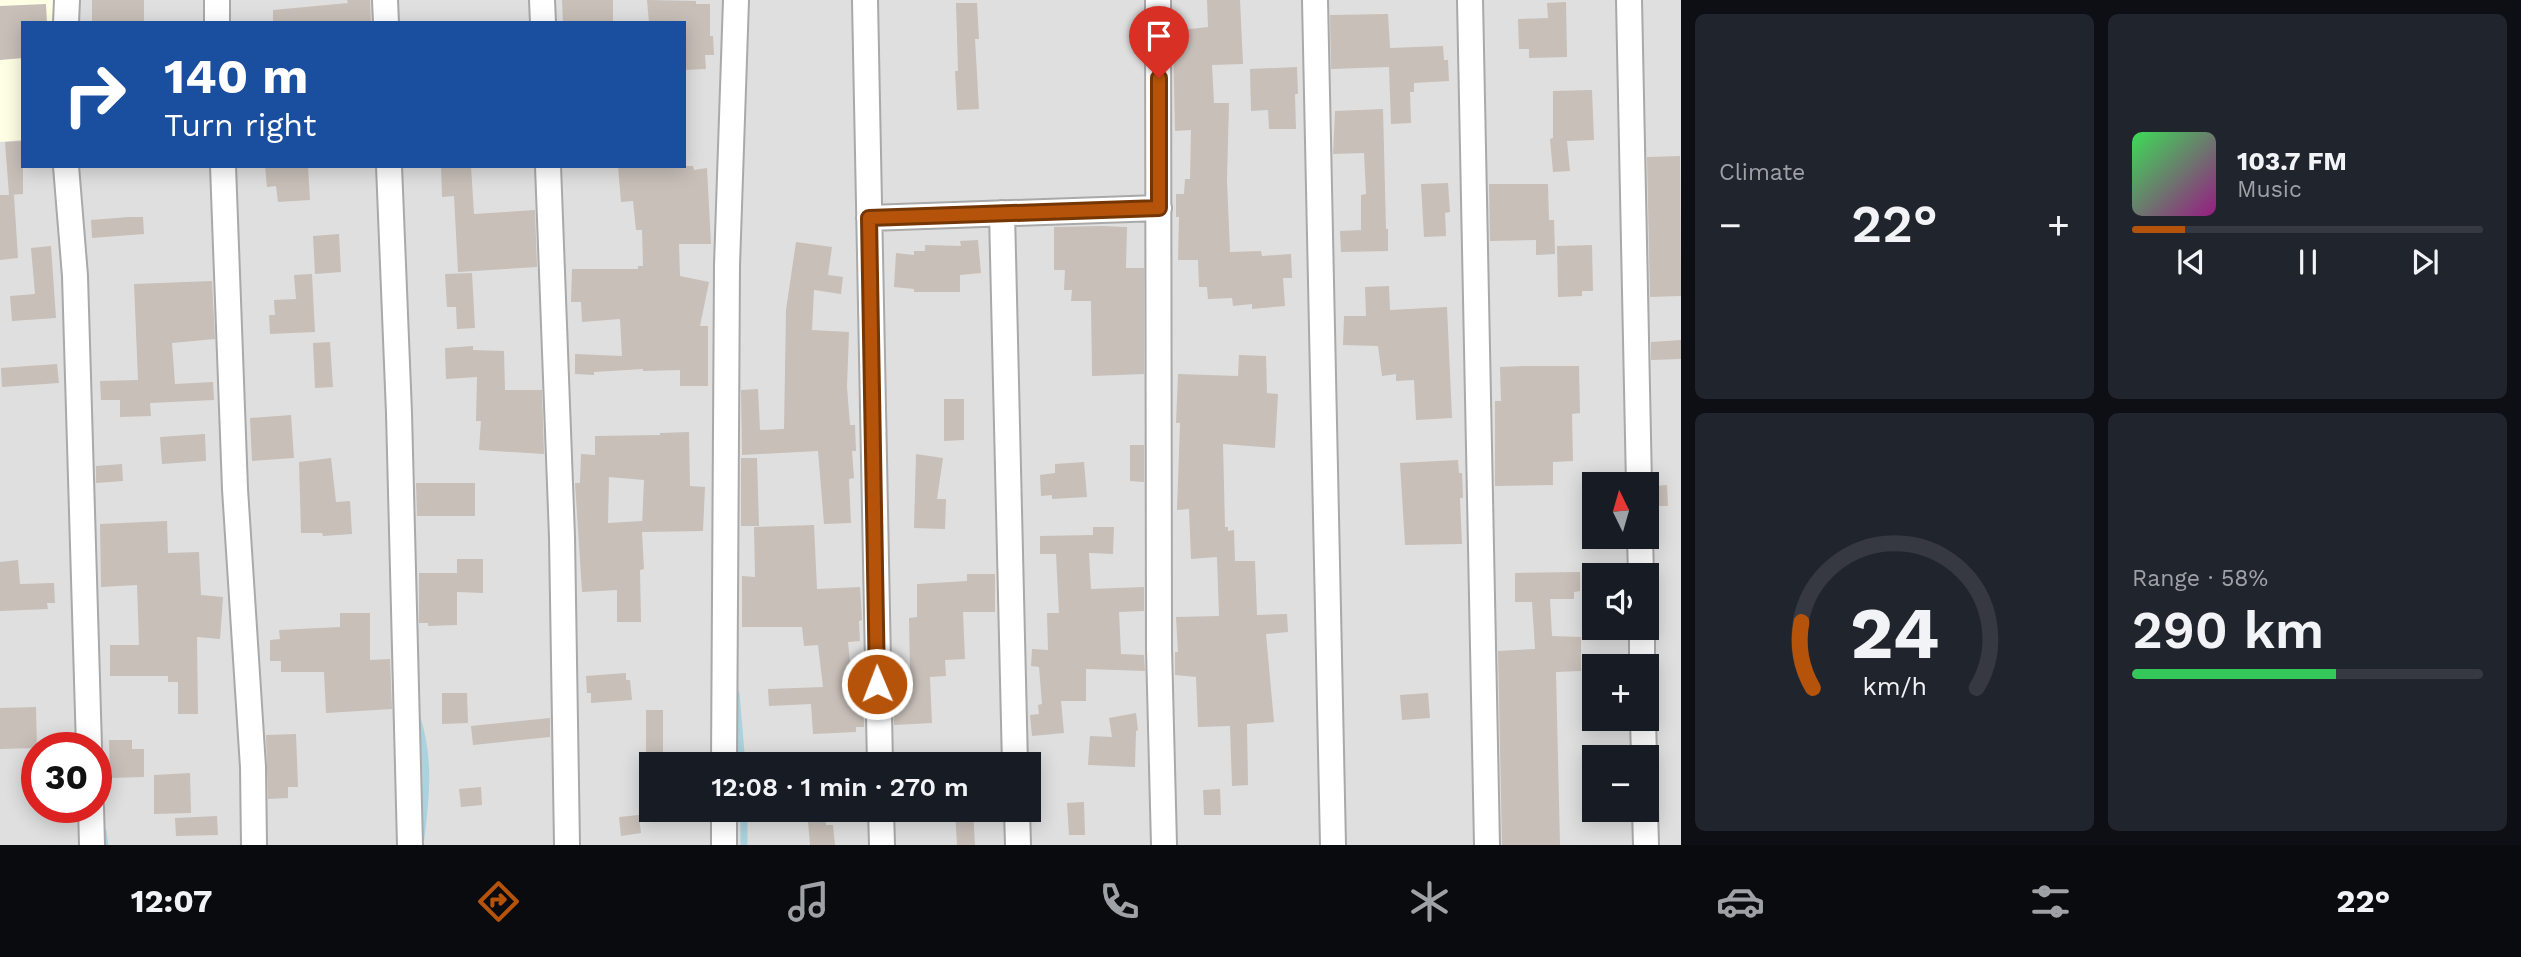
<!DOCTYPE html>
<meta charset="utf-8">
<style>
body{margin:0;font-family:"Work Sans",sans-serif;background:#20242c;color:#f1f3f6;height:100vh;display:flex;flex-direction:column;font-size:26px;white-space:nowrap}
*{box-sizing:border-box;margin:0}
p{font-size:23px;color:#9ea1a6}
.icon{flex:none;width:38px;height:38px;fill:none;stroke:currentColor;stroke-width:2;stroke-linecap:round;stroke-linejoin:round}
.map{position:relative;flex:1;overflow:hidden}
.side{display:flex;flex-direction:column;gap:14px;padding:14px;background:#0d0f14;width:840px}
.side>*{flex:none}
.guide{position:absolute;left:21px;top:21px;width:665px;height:147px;border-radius:0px;box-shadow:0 4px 18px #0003;background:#1a4fa0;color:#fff;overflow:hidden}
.needle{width:46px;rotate:355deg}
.tools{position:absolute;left:1582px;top:472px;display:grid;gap:14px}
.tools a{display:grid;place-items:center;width:77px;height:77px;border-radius:0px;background:#171b24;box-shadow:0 4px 18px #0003;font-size:35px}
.speed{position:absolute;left:21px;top:732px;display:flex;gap:14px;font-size:35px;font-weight:700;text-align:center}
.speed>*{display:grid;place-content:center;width:91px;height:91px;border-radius:50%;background:#171b24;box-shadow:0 4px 18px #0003;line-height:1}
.speed .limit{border:10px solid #d22;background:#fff;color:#111}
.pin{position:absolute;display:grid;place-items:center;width:60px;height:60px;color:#fff;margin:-72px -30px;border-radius:50% 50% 50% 0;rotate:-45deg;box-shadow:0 0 7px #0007}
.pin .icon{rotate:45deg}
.me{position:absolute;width:77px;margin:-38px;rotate:359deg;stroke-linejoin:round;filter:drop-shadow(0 0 5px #0008)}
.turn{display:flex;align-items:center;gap:24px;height:147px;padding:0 28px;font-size:32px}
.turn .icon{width:91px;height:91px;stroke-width:2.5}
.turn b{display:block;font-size:49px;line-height:60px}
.big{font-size:52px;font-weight:600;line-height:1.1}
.side .widget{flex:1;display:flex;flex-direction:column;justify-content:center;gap:10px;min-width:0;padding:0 24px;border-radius:10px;background:#20242c}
.side .dial{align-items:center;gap:0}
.dial svg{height:182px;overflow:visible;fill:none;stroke:#363941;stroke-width:7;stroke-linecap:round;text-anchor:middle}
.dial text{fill:#f1f3f6;stroke:none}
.song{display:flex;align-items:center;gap:21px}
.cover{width:84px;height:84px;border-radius:10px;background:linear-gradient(135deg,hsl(130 70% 55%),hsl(310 70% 35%))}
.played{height:7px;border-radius:4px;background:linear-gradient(90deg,#b45309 15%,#363941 15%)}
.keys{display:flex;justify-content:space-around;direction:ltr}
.heat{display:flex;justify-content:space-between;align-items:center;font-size:38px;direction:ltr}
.charge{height:10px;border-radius:5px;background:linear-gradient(90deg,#34c759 58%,#363941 0)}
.side .tiles{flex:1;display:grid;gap:14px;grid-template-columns:repeat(2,1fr)}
.trip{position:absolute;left:639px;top:752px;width:402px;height:70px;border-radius:0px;background:#171b24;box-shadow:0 4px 18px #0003;font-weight:600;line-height:70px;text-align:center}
.tab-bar{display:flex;height:112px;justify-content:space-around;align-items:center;background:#090b0e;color:#9ea1a6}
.tab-bar .icon{width:49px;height:49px}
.tab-bar .selected{color:#b45309}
.tab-bar b{font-size:32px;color:#f1f3f6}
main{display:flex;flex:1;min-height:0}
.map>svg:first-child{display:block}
.residential{fill:#e0dfdf;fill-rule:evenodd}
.education{fill:#ffffe5}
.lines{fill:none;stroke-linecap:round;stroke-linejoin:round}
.stream{stroke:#aad3df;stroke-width:7}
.building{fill:#c7bfb8;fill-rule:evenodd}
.street-casing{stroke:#a9a9a9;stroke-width:28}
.street{stroke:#fff;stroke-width:24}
.route-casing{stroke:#753606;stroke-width:18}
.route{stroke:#b45309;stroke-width:12}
</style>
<main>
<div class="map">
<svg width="1681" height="845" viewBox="0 0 1681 845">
<rect width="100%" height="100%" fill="#f2efe9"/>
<!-- residential -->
<path class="residential" d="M0,0H1681V845H0ZM23,23H684V166H23ZM1594,485H1647V537H1594ZM1594,576H1647V628H1594ZM1594,667H1647V719H1594ZM37,747H96V807H37ZM1594,758H1647V810H1594ZM651,765H1029V810H651Z"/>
<!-- education -->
<path class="education" d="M0,0H59L58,23H23V140L0,142Z"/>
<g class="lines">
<!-- stream -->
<path class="stream" d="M736,693L742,765
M417,718C430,758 426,797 421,838
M96,761L101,809
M1647,761L1648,806
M744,810V845
M103,831L105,845"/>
</g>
<!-- building -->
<path class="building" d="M92,0H144V23H92Z
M347,0H370L371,23H273V10L348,3Z
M562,0H613V23H563Z
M647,0L696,1V4H710V36H713L714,55H705L706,69L684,70V23H649Z
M1207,0H1240L1243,64L1212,65L1214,103H1229L1227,180L1230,252L1261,251L1262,256L1291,254L1292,278H1283L1285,306L1252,309V304L1233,306L1232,298L1208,299L1207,287H1199L1198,260H1178L1179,217H1176V194H1184L1185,179H1190L1191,130L1175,131L1173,43L1183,42L1182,30L1208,27Z
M1566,2L1567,57L1529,58V49H1519L1518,19L1548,18L1547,3Z
M956,3H977L979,39H975L979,109L957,110L955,71H958Z
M46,4L47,23H23V58L0,60V6Z
M1388,14L1390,48L1443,46L1444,60H1448L1449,81L1414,83V92H1410L1411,123L1391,124L1389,67L1331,69L1330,15Z
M1297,67L1298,94H1295L1296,129H1269L1268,110L1251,111L1250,69Z
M1592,90L1594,140L1567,141L1570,171L1553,172L1550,139L1553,138V91Z
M1383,109L1386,229H1388V251L1341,252L1340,231L1361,230V195L1366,194L1364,153L1333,154L1335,111Z
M23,141V194L9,195L5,142Z
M1680,156L1681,296L1650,297L1647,157Z
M265,166H308L310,200L278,202L276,186L267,187Z
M441,166H471L474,214L535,210L537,267L458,272L454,196L442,197Z
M618,166H693L694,170L707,168L711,244H679L680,276L709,282L700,326H708V386H680V370L643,371V369L594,372V375L575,374V354L622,356L620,319L582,322L581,302H571L572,269H638V266H643L642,230H636L633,201L621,202Z
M1448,183L1450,212L1445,213L1446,236L1424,237L1421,184Z
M1489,184H1548L1549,220H1554L1555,254L1536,255V240L1490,241Z
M0,195H14L18,258L0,260Z
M128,217H143L144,234L92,238L91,220Z
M1102,226L1127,227L1126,268H1144V374L1092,376L1091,301H1071L1072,290H1064L1065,270H1054V227Z
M339,234L341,272L315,274L313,236Z
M978,240L981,273L960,275V292H914V289L894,287L896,253L914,255V251H925V245L961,246L960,241Z
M796,242L832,247L828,275L843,277L841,294L814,290L812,330L849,332L847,387L850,425H855L856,451H852L854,478L849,479L851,523L824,524L818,451L742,455L741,390L758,389L760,430L784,429L786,310Z
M1592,245L1593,291H1582V296L1558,297L1557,246Z
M51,246L56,318L12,321L10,296L35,294L31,248Z
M472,273L475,328L457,329L456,307H447L445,274Z
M312,274L315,332L270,334L269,315H275L274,300L296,299L294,275Z
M212,281L215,339L172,343L175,384L213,382L214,400L150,403L151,416L120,417V400H101L100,381L138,380L134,284Z
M1389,286L1390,310L1447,307L1452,418L1416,420L1414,380L1396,381V374L1382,376L1378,346L1343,345L1344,316H1366L1365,287Z
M1681,340V359L1651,360V342Z
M330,342L333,387L315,388L313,343Z
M473,346V350L504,351L505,390H542L544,454L479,450L481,421H476L477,377L446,379L445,348Z
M1239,355L1266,356L1267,393L1278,394L1275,448L1223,444L1225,527H1228V531L1234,530L1235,561H1255L1257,615L1287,614L1288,632L1266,634L1274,722L1247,724L1248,785L1232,786L1230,726L1198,727L1196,677L1175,675V652H1178L1176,617L1219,616L1217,557L1191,559L1189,509L1177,510L1180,423H1176L1178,374L1238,376Z
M57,364L59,383L2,387L1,368Z
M1524,366H1579L1580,413L1572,414L1573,461L1553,462V485L1495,486V401H1501L1500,367Z
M944,399H964V440L944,441Z
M291,415L294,458L252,461L250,418Z
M689,432L690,486L705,487L703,531L642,532L644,569L640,570L641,622H617V590L582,592L575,483H580L581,454L595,455V436L660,435V433ZM609,477L644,480L642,526V521L608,523Z
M205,434L206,461L162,464L160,437Z
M1130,445H1144V482L1130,481Z
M916,454L943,458L937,499H946L945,529L914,528Z
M331,458L336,502L350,501L352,534L323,536L322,533H301L299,462Z
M741,458H757L759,526H741Z
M1458,460L1459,473H1462L1463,498H1460L1462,544L1405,545L1400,463Z
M1084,462L1087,497L1052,499V495L1041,496L1040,475L1055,473V464Z
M122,464L123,481L96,483V466Z
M416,483H475V516H417Z
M1667,485L1668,506H1649L1648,496L1654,486Z
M167,521L168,553L199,552L201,595L223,597L220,639L197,637L198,714H178V682H168V676H110V645H139L137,585L101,587L100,524Z
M814,525L817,589L860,587L862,620L859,621L860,641L848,642L852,681L863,680L864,727H856V732L813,734L811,704L769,706L768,689L823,687L818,645L804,646L802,627H742V576L755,577L754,527Z
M1093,527H1114L1113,554L1089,553L1091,589L1144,587V611L1119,612L1121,654L1144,655L1145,671L1086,669V701H1061L1064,733L1032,736L1030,715L1039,714L1038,705L1042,704L1039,667L1031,666L1032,649L1048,650L1047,613H1059L1056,554H1040V536L1093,535Z
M457,559H483V593L457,592V625L428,626V623H419V573H457Z
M18,560L20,584L54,583L55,603H47L48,609L0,611V562Z
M1580,572V591L1574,592V599H1550L1552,636L1581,637V671L1556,672L1560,845H1502L1498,651L1535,649L1532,602H1515V573Z
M967,574H995V612H963L965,659L945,660L946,676L930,677L932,723L894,725L893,672L910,670L909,618L917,617V584L967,581Z
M340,613H370V660L390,659L392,709L326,713L324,672H281V661H270V640L280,639L279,630L340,627Z
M626,673V680H630L632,700L591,703V693H587L586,676Z
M442,693H467L468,723L442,724Z
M1428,693L1430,718L1402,720L1400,695Z
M36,707L37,748L0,749V708Z
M646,710H663V754H646Z
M1136,713L1138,730L1136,731L1135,767L1088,765L1090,736L1112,737L1109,718Z
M550,718V737L473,745L471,726Z
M296,734L298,787H288V798L268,799L266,735Z
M109,740H132V749H144V777L110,778Z
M190,773L191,813L154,814V775Z
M481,787L482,805L461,807L459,789Z
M1220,789L1221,815H1204L1203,790Z
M1084,802L1085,835H1069L1067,803Z
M807,810H824L826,825H833L835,845H810Z
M955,810H973L975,845H957Z
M639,815L641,833L621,836L619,817Z
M217,816L218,835L176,836L175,818Z"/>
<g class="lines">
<!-- street casing -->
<g class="street-casing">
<path id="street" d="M217,0V23
M385,0L386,23
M542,0L543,23
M865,0L880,765
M1158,0L1159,649L1164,845
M1315,0L1333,845
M1470,0L1487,845
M1629,0L1639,485
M66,23L67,0
M66,166L75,276L89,747
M223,166L235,489L253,767L254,845
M389,166L399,413L410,845
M548,166L562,537L567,845
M1002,213L1015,765
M869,218L1159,208
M1640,537L1641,576
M1642,628V667
M1643,719L1644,758
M724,765L727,265L736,0
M91,807L92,845
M881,810L882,845
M1017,810L1018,845
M1645,810L1646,845
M724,845V810"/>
</g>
<!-- street -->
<use href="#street" class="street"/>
</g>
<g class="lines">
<!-- route casing -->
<g class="route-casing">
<path id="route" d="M877,684L869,218L1159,208V78"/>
</g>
<!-- route -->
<use href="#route" class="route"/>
</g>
</svg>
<div class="tools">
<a><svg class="needle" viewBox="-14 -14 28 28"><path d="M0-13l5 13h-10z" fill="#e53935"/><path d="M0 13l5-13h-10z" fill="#9ea1a6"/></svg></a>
<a><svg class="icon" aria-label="sound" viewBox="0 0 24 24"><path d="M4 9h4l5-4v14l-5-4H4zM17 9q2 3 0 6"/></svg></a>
<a>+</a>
<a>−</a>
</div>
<div class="speed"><div class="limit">30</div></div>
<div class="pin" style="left:1159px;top:78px;background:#d93025"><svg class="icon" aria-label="arrive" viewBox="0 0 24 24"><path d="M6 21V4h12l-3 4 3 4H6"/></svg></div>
<svg class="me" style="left:877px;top:684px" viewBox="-20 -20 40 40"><circle r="17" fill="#b45309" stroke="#fff" stroke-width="3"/><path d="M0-11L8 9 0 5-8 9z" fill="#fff"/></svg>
<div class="trip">12:08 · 1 min · 270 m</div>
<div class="guide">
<div class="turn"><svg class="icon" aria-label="right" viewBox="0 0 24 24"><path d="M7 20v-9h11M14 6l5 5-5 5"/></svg><div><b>140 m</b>Turn right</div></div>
</div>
</div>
<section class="side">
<div class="tiles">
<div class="widget"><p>Climate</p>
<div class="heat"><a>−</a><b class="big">22°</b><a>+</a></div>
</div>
<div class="widget">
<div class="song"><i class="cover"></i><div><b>103.7 FM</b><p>Music</p></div></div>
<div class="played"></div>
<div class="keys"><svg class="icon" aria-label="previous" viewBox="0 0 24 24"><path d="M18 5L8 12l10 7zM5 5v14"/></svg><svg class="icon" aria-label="pause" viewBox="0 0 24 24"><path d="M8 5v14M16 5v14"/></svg><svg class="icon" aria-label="next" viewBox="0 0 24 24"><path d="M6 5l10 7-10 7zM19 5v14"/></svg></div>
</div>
<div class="widget dial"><svg viewBox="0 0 100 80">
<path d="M14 69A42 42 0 1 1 86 69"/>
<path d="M14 69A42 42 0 0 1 9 40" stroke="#b45309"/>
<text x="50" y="56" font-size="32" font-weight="700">24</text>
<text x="50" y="72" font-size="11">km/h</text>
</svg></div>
<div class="widget"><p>Range · 58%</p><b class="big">290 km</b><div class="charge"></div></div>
</div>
</section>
</main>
<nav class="tab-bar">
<b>12:07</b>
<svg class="icon selected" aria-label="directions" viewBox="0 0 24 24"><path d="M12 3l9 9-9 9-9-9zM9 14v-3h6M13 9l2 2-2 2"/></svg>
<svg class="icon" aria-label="music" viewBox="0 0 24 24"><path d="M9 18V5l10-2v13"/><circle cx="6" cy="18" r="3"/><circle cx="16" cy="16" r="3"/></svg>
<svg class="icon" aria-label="phone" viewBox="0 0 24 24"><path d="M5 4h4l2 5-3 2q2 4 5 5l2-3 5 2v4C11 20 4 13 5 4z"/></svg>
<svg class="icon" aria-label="climate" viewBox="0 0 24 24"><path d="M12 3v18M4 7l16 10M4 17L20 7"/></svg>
<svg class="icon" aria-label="car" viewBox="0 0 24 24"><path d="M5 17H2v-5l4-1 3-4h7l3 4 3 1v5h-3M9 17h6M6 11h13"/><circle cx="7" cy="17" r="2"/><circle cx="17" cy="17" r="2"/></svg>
<svg class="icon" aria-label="filters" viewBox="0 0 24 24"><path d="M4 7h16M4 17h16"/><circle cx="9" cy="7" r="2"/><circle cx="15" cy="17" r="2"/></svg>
<b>22°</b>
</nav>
